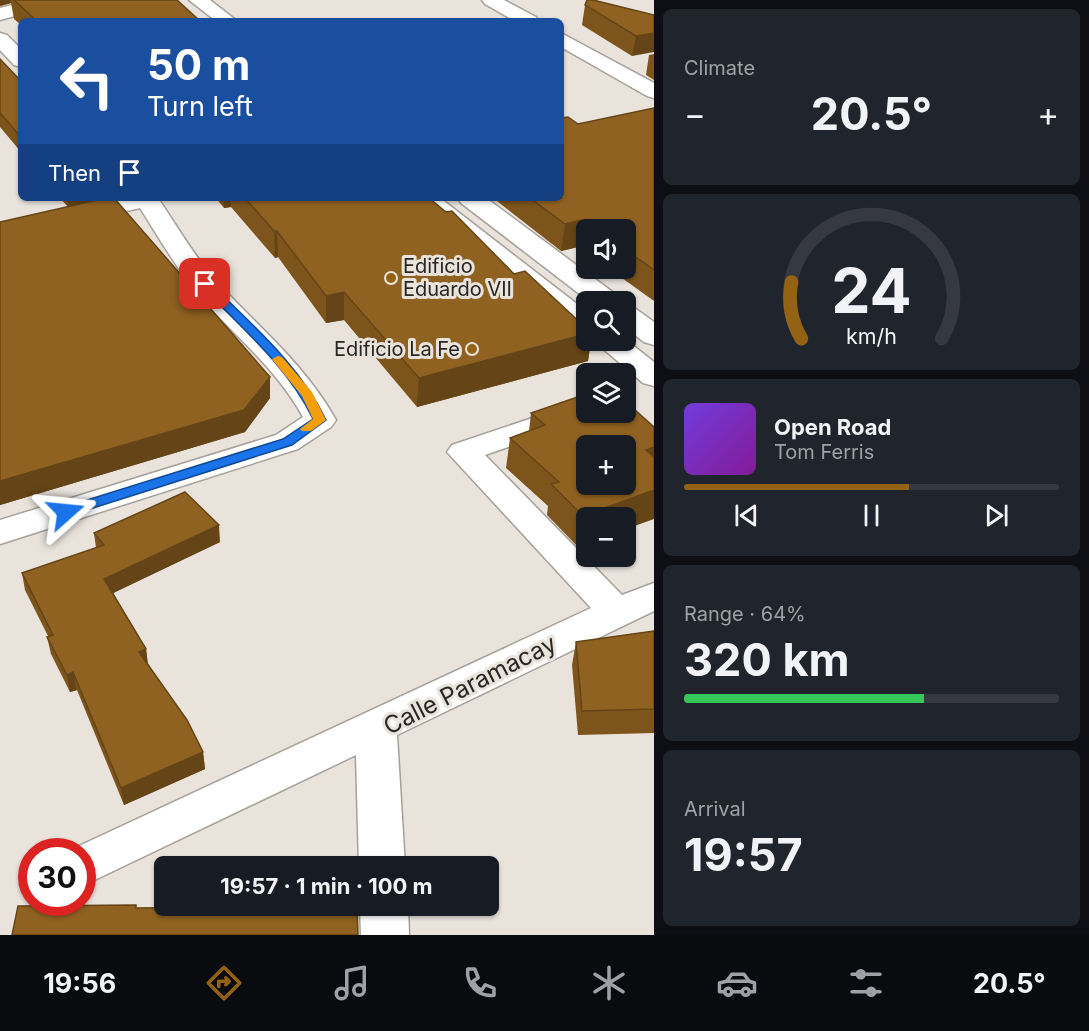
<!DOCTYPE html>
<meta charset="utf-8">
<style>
body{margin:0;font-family:Inter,sans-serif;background:#20242c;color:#f1f3f6;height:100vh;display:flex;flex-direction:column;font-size:22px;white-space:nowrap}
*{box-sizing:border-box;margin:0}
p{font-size:20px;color:#9ea1a6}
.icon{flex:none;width:33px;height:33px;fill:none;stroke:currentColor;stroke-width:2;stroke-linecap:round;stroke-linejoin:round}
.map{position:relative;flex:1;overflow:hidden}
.panel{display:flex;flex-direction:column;gap:9px;padding:9px;background:#0d0f14;width:435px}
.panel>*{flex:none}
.banner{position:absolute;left:18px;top:18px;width:546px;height:183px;border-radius:9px;box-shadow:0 2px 4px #0004;background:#1a4fa0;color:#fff;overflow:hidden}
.controls{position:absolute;left:576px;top:219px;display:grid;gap:12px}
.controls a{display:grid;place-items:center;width:60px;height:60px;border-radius:9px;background:#171b24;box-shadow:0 2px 4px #0004;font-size:30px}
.speed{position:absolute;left:18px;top:838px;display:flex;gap:12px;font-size:30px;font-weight:700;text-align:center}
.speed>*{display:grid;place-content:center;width:78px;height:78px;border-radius:50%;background:#171b24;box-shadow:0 2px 4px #0004;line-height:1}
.speed .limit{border:9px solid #d22;background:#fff;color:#111}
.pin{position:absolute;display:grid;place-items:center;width:51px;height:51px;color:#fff;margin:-26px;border-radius:12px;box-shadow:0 3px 9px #0006}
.me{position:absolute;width:66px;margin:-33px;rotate:72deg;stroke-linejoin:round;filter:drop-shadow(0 0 4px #0008)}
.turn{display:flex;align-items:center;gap:21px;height:126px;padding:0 30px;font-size:27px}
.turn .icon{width:78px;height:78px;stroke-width:2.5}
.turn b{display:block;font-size:42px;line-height:51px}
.then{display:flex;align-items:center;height:57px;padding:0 30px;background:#0003;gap:12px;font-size:22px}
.big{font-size:45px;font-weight:700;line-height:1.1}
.panel .card{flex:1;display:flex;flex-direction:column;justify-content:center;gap:9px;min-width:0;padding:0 21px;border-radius:9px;background:#20242c}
.panel .dial{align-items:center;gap:0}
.dial svg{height:156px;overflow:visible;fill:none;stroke:#363941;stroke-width:7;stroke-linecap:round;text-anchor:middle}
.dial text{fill:#f1f3f6;stroke:none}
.song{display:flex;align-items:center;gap:18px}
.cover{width:72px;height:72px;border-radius:9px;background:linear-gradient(135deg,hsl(260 70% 55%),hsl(290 70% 35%))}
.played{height:6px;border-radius:3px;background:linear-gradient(90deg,#946214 60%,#363941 60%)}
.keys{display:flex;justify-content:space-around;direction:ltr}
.heat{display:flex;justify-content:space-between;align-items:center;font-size:33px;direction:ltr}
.charge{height:9px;border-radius:4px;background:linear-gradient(90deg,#34c759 64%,#363941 0)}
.trip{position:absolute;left:154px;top:856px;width:345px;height:60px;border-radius:9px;background:#171b24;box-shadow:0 2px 4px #0004;font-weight:700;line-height:60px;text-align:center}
.menu{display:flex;height:96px;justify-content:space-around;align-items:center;background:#090b0e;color:#9ea1a6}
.menu .icon{width:42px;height:42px}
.menu .on{color:#946214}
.menu b{font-size:27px;color:#f1f3f6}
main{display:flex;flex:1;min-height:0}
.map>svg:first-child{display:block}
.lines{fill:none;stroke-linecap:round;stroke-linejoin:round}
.street-casing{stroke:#a6a09a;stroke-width:3}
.street{fill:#fff;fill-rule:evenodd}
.wall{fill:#7c541c}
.shaded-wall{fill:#654517}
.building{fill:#906221;stroke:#654517;stroke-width:1.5;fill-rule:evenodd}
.route{fill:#1a73e8;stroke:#114b97;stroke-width:1.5}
.slow{fill:#f59e0b}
.poi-dot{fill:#946214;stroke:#e9e3dc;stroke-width:2}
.labels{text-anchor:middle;stroke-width:6;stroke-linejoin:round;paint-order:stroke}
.poi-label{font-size:20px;fill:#282623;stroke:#e9e3dc;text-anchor:start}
.near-street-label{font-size:24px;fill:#282623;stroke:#e9e3dc}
</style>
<main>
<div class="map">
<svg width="654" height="935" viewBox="0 0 654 935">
<rect width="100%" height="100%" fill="#e9e3dc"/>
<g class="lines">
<!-- street casing -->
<g class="street-casing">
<path id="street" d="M32,0H62L59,4L0,20V8Z
M189,0H210L237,21H216Z
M482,0H504L536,17L538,21H515L485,4Z
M0,33L7,35L21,49V67L14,65L0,50Z
M561,33L654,83V98L647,96L561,47Z
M118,198H158C177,226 194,256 216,281C260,329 303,362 336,420L331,427L298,449L0,544V520L276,435L303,417C276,367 232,334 196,292C175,266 158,236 140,208L0,240V224Z
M413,198H440L586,311V332L576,330Z
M458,198H486L618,296L622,302H590L461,203Z
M626,307L636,309L654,322V345L644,342L626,328Z
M593,340H626L654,362V386L643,383Z
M586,400V412H599L597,416L485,455L622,595L654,583V611L397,735L405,867H359L356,755L82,886V852H66L591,608L447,452L452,445Z
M360,906H408L409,935H361Z"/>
</g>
<!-- street -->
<use href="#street" class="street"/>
</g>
<!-- wall -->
<path class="wall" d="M0,0H177L200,21H21V25L14,19L11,3L0,6Z
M585,5L654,15L632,56L582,25Z
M654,54V80L646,75L649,55Z
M0,59L21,81V152L0,127Z
M654,108V301L608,268H626V230H586V253L578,247L561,251L493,198H561L578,124Z
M60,198H114L270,377V398L245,432L0,505V222L68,207Z
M216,198H429L514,274L586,340H591L588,361L417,407L344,320L326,323L278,257L275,258L231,207L224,208Z
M586,394V544L578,547L547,515L548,506L506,468L510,438L529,431L531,413Z
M94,533L220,542L113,593L146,649L148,664L203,752L205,769L124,805L77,690L70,692L51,654L47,637L48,636L25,590L22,573L96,548Z
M654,631V733L578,735L572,665L576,642Z"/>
<!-- shaded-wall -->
<path class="shaded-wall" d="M0,0H11V3L0,6Z
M654,33V52L632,56L636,36Z
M67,198H108L68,207Z
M224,198H231V207L224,208Z
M582,220L578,247L561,251L565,224Z
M274,231H277L278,257L275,258Z
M344,292V320L326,323V296Z
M586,334V340H591L588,361L417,407L419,378Z
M270,377V398L245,432L0,505V481Z
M654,447V475L646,450Z
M654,490V519L626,529V518H586V544L578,547L583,516Z
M219,525L220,542L107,596L104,579Z
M146,649L148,667L139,652Z
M73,672L77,690L70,692L67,675Z
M203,752L205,769L124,805L121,788Z"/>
<!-- building -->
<path class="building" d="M14,0H177L200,21H37Z
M587,0H593L654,15V33L636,36L585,5Z
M0,59L21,81V137L0,113Z
M654,108V270L626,250V230H595L582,220L565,224L530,198H561V118L568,117L578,124Z
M106,198H114L270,377L244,410L0,481V222Z
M245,198H429L446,212L452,211L514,274L525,271L586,328V334L419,378L344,292L326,296L277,231H274Z
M586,394V412H626V402L654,427V447L646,450L654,457V490L583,516L551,484L559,482L510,438L545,425L531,413ZM586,446H626V484H586Z
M185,492L219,525L104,579L146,649L139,652L187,720L203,752L121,788L73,672L67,675L47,637L53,635L22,573L104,545L94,533Z
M654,631V709L582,711L576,642Z
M136,905V908L357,906L358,935H12L18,906Z"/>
<!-- route -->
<path class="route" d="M205,281L209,282C251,324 300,365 326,420L292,445L71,515H61L59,512L61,508L283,439L313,419C288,367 241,327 201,286V282Z"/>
<!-- slow -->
<path class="slow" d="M278,356L282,357L312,392L326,420L311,431H302L300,429L313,419L302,396L272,359Z"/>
<!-- markers -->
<g class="poi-dot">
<circle cx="391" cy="278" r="6"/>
<circle cx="472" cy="349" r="6"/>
</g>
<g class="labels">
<!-- poi labels -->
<g class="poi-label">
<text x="403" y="273">Edificio<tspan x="403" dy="23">Eduardo VII</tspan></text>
<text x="460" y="356" text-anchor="end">Edificio La Fe</text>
</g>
<!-- near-street labels -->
<g class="near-street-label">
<text transform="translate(470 685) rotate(-27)" y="8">Calle Paramacay</text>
</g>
</g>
</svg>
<div class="controls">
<a><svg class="icon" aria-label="sound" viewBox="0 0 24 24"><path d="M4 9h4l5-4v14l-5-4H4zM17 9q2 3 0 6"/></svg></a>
<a><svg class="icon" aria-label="search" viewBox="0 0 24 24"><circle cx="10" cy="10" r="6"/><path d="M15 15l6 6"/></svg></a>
<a><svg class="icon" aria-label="layers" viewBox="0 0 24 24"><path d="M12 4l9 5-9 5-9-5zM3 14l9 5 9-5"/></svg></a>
<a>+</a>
<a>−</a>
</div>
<div class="speed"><div class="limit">30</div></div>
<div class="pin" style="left:205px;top:284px;background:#d93025"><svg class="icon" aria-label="arrive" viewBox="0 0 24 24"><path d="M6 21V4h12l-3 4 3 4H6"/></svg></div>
<svg class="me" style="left:66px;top:512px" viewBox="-20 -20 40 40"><path d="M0-17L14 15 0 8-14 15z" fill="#1a73e8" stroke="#fff" stroke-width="4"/></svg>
<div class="trip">19:57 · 1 min · 100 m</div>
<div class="banner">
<div class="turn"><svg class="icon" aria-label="left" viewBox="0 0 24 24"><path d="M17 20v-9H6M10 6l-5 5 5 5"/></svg><div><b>50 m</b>Turn left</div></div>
<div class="then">Then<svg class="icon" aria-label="arrive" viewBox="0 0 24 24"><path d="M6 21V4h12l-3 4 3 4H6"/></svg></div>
</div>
</div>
<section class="panel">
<div class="card"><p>Climate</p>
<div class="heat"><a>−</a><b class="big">20.5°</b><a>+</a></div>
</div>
<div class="card dial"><svg viewBox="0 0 100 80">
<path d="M14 69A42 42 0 1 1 86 69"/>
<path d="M14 69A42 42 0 0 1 9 40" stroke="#946214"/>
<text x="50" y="56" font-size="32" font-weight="700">24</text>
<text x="50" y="72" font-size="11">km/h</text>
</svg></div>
<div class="card">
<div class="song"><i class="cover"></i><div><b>Open Road</b><p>Tom Ferris</p></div></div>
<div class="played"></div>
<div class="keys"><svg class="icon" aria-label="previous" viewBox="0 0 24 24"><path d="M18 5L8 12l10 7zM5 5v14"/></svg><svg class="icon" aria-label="pause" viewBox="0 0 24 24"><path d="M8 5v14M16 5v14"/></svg><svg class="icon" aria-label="next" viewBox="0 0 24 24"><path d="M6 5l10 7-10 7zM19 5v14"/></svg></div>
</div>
<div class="card"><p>Range · 64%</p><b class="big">320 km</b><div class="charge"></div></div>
<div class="card"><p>Arrival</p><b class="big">19:57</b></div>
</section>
</main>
<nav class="menu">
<b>19:56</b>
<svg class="icon on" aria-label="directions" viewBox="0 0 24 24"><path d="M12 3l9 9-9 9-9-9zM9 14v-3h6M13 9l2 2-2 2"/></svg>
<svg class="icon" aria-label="music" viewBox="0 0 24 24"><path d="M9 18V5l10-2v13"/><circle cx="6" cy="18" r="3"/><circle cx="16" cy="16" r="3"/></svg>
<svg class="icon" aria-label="phone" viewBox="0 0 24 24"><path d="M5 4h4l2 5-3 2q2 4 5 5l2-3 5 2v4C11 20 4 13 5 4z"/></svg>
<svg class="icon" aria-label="climate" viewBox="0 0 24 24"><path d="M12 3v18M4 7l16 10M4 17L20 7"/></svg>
<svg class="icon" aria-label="car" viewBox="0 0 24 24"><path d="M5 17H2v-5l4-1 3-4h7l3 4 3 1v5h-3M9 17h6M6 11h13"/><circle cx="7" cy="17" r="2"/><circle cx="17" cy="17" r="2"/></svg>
<svg class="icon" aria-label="filters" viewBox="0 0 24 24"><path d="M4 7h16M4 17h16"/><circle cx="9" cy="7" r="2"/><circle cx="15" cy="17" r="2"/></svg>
<b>20.5°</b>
</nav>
